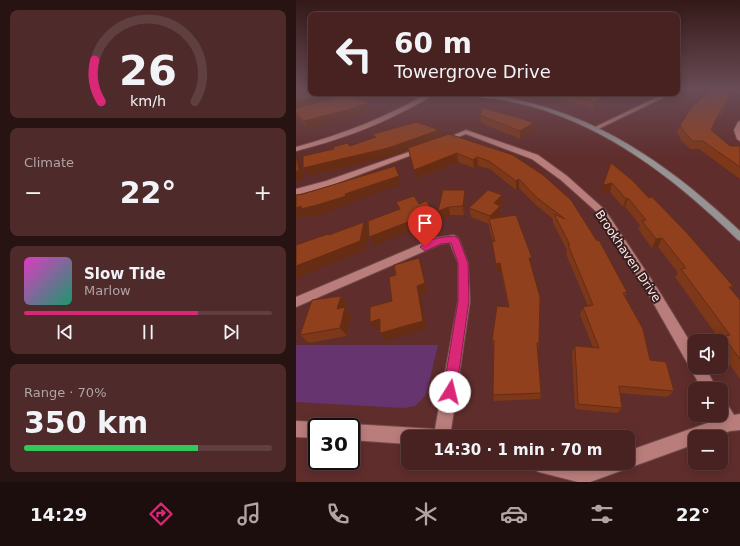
<!DOCTYPE html>
<meta charset="utf-8">
<style>
body{margin:0;font-family:"DejaVu Sans",sans-serif;background:#4e2a2a;color:#f1f3f6;height:100vh;display:flex;flex-direction:column;font-size:15px;white-space:nowrap}
*{box-sizing:border-box;margin:0}
p{font-size:13px;color:#b0a4a5}
.icon{flex:none;width:22px;height:22px;fill:none;stroke:currentColor;stroke-width:2;stroke-linecap:round;stroke-linejoin:round}
.map{position:relative;flex:1;overflow:hidden}
.panel{display:flex;flex-direction:column;gap:10px;padding:10px;background:#271312;width:296px}
.panel>*{flex:none}
.guide{position:absolute;left:12px;top:12px;width:372px;height:84px;border-radius:8px;box-shadow:0 2px 10px #0003,0 0 0 1px #5f3f3f;background:#472221;color:#f1f3f6;overflow:hidden}
.controls{position:absolute;left:392px;top:334px;display:grid;gap:8px}
.controls a{display:grid;place-items:center;width:40px;height:40px;border-radius:8px;background:#472221;box-shadow:0 2px 10px #0003,0 0 0 1px #5f3f3f;font-size:20px}
.speed{position:absolute;left:12px;top:418px;display:flex;gap:8px;font-size:20px;font-weight:700;text-align:center}
.speed>*{display:grid;place-content:center;width:52px;height:52px;border-radius:50%;background:#472221;box-shadow:0 2px 10px #0003,0 0 0 1px #5f3f3f;line-height:1}
.speed .limit{border:2px solid #111;border-radius:6px;background:#fff;color:#111}
.pin{position:absolute;display:grid;place-items:center;width:34px;height:34px;color:#fff;margin:-41px -17px;border-radius:50% 50% 50% 0;rotate:-45deg;box-shadow:0 0 4px #0007}
.pin .icon{rotate:45deg}
.me{position:absolute;width:44px;margin:-22px;rotate:9deg;stroke-linejoin:round;filter:drop-shadow(0 0 3px #0008)}
.turn{display:flex;align-items:center;gap:14px;height:84px;padding:0 20px;font-size:18px}
.turn .icon{width:52px;height:52px;stroke-width:2.5}
.turn b{display:block;font-size:28px;line-height:34px}
.big{font-size:30px;font-weight:600;line-height:1.1}
.panel .widget{flex:1;display:flex;flex-direction:column;justify-content:center;gap:6px;min-width:0;padding:0 14px;border-radius:8px;background:#4e2a2a}
.panel .dial{align-items:center;gap:0}
.dial svg{height:104px;overflow:visible;fill:none;stroke:#5f3f3f;stroke-width:7;stroke-linecap:round;text-anchor:middle}
.dial text{fill:#f1f3f6;stroke:none}
.song{display:flex;align-items:center;gap:12px}
.cover{width:48px;height:48px;border-radius:6px;background:linear-gradient(135deg,hsl(310 70% 55%),hsl(160 70% 35%))}
.played{height:4px;border-radius:2px;background:linear-gradient(90deg,#db2777 70%,#5f3f3f 70%)}
.keys{display:flex;justify-content:space-around;direction:ltr}
.heat{display:flex;justify-content:space-between;align-items:center;font-size:22px;direction:ltr}
.charge{height:6px;border-radius:3px;background:linear-gradient(90deg,#34c759 70%,#5f3f3f 0)}
.trip{position:absolute;left:105px;top:430px;width:234px;height:40px;border-radius:8px;background:#472221;box-shadow:0 2px 10px #0003,0 0 0 1px #5f3f3f;font-weight:600;line-height:40px;text-align:center}
.menu{display:flex;height:64px;justify-content:space-around;align-items:center;background:#1c0e0d;color:#b0a4a5}
.menu .icon{width:28px;height:28px}
.menu .on{color:#db2777}
.menu b{font-size:18px;color:#f1f3f6}
main{display:flex;flex:1;min-height:0}
.map>svg:first-child{display:block}
.green{fill:#66356f}
.lines{fill:none;stroke-linecap:round;stroke-linejoin:round}
.minor-casing{stroke:#734b4c;stroke-width:2}
.tertiary-casing{stroke:#734b4c;stroke-width:2}
.secondary-casing{stroke:#734b4c;stroke-width:2}
.minor{fill:#b97e7c;fill-rule:evenodd}
.tertiary{fill:#b97e7c;fill-rule:evenodd}
.secondary{fill:#969394;fill-rule:evenodd}
.wall{fill:#7d3719}
.shaded-wall{fill:#662d14}
.building{fill:#91401d;stroke:#662d14}
.route{fill:#db2777;stroke:#8e194d}
.labels{text-anchor:middle;stroke-width:4;stroke-linejoin:round;paint-order:stroke}
.street-label{font-size:12px;fill:#ffebea;stroke:#351e1d}
</style>
<main>
<section class="panel">
<div class="widget dial"><svg viewBox="0 0 100 80">
<path d="M14 69A42 42 0 1 1 86 69"/>
<path d="M14 69A42 42 0 0 1 9 37" stroke="#db2777"/>
<text x="50" y="56" font-size="32" font-weight="700">26</text>
<text x="50" y="72" font-size="11">km/h</text>
</svg></div>
<div class="widget"><p>Climate</p>
<div class="heat"><a>−</a><b class="big">22°</b><a>+</a></div>
</div>
<div class="widget">
<div class="song"><i class="cover"></i><div><b>Slow Tide</b><p>Marlow</p></div></div>
<div class="played"></div>
<div class="keys"><svg class="icon" aria-label="previous" viewBox="0 0 24 24"><path d="M18 5L8 12l10 7zM5 5v14"/></svg><svg class="icon" aria-label="pause" viewBox="0 0 24 24"><path d="M8 5v14M16 5v14"/></svg><svg class="icon" aria-label="next" viewBox="0 0 24 24"><path d="M6 5l10 7-10 7zM19 5v14"/></svg></div>
</div>
<div class="widget"><p>Range · 70%</p><b class="big">350 km</b><div class="charge"></div></div>
</section>
<div class="map">
<svg width="444" height="482" viewBox="0 0 444 482">
<rect width="100%" height="100%" fill="#5f2d2c"/>
<!-- green -->
<path class="green" d="M0,345H142L130,395L119,406L108,408L0,402Z"/>
<g class="lines">
<!-- minor casing -->
<g class="minor-casing">
<path id="minor" d="M381,90H385L381,92Z
M439,90H444V93Z
M318,93H327L328,94L325,96Z
M370,93H377L300,130L295,129Z
M444,121V141L441,139L438,130L442,122Z
M170,130L242,155L271,176L309,210L363,291L399,350V367H409L421,389H406L355,299L303,214L265,180L236,159L170,134L149,142L144,141Z
M127,147L131,149L129,150L36,185L0,195V189L30,181Z
M158,235L163,239L172,263L174,301L154,437H112V444L55,440V427H49L55,424L139,429L162,301V263L154,243L145,244L0,307V297L139,238Z
M425,399L430,402L438,415L444,414V430L434,431L418,437H399V444L294,482H282L243,472L237,469L234,463H276L289,466L299,463H332V451L423,419L421,415H425Z
M0,421L21,422L27,424L28,427H21V438L0,437Z"/>
</g>
<!-- tertiary casing -->
<g class="tertiary-casing">
<path id="tertiary" d="M132,93H139C131,100 121,104 112,109C77,128 39,141 0,151V147C47,134 91,117 132,93Z"/>
</g>
<!-- secondary casing -->
<g class="secondary-casing">
<path id="secondary" d="M170,93C191,93 211,97 230,102C314,122 383,174 444,231V241L441,239C386,186 326,137 253,112C237,106 220,103 203,99C193,98 178,98 170,93Z"/>
</g>
<!-- minor -->
<use href="#minor" class="minor"/>
<!-- tertiary -->
<use href="#tertiary" class="tertiary"/>
<!-- secondary -->
<use href="#secondary" class="secondary"/>
</g>
<!-- wall -->
<path class="wall" d="M0,90L15,93H46V94L74,110L58,116L12,128L1,116L0,114Z
M410,90H436L425,115H422L415,130L434,146H444V179L403,149H394L385,140L381,132L384,125L401,104L408,97Z
M252,93H319V95L297,109L252,94Z
M184,115L238,123V131L224,139L185,123Z
M77,134L145,137L217,155L331,292L329,296L354,360L378,391L371,397L324,393L326,408L321,413L279,409L276,353L279,346L297,347L284,315L287,307L292,306L270,254L271,250L257,223V219L240,205L223,188L220,190L194,169L182,166L178,168L162,162L121,178L113,149L95,156L12,176L7,168L54,146L79,138Z
M315,163L437,286L435,289L444,300V379L425,352V341H422L424,340L379,277L382,273L362,247L356,248L342,229L344,225L329,207H327L314,192L305,194Z
M169,190L170,198L168,215H154L145,219L142,211Z
M207,204L204,207L205,214L201,218L236,258V266L235,267L243,343L242,350H241L245,393L244,399L198,401L197,395L198,348H197L196,340L212,307L205,272H201L197,250L196,242L197,241L193,228V224L175,217L173,208Z
M45,296L51,304L50,309L55,316L51,336L13,343L4,335Z"/>
<!-- shaded-wall -->
<path class="shaded-wall" d="M34,93H46L47,96L0,109V101Z
M313,93H319V95L297,109L298,102Z
M72,103L74,110L58,116L12,128L8,121Z
M238,123V131L224,139V131Z
M143,130L145,138L95,156L12,176L7,168Z
M161,153L162,162L121,178L118,170Z
M181,157L182,166L178,168L177,160Z
M1,158L6,167L8,179L0,181Z
M103,176L105,184L53,203L54,204L27,214L11,218L9,216L0,218V208L49,194Z
M223,179V188L220,190V181Z
M316,183L314,192L305,194L307,185Z
M169,190L170,198L168,215L167,206Z
M206,195L207,204L204,207L205,214L195,225L194,216L198,203Z
M332,198L329,207H327L330,199Z
M153,207L154,215L145,219L142,211Z
M138,212L141,221L77,246L73,237Z
M68,222L73,230L69,250L5,276V277L0,279V266Z
M366,238L362,247L356,248L360,239Z
M123,258L126,266L132,292L125,294L130,329L90,341L84,333Z
M233,258H236V266L232,267Z
M204,263L205,272H201L200,264Z
M45,296L51,304L50,309L55,316L51,336L44,328L41,309Z
M84,319L89,327L80,330L74,322Z
M0,479L10,481V482H0Z"/>
<!-- building -->
<path class="building" d="M0,90H15V93H34L27,96L0,101Z
M411,90H436L428,108L426,107L415,130L434,146H444V167L407,141H397L389,133L384,125L399,103L401,104L406,97L409,98Z
M49,93H52L72,103L55,109L8,121L0,112V108L32,100Z
M270,93H313L298,102Z
M186,108L224,118L238,123L224,131L184,115Z
M121,122L143,130L92,148L7,168V156L38,149L37,147L51,143L54,146L80,137L77,134Z
M153,134L217,155L247,175L275,200L301,241L303,240L331,292L327,293L347,329L354,360L370,362L378,391L323,386L326,408L282,404L279,346L303,348L287,307L297,305L272,245H274L258,214L269,219L240,197L223,179L220,181L193,161L181,157L177,160L161,153L118,170L112,148Z
M0,158H1L3,171H0Z
M315,163L336,180L353,198L356,197L391,233L437,286L433,287L444,300V359L427,336L434,335L385,269L390,268L366,238L360,239L346,221L350,220L332,198L330,199L316,183L307,185Z
M99,166L103,176L49,194L50,196L21,205L5,209V206L0,208V195L7,194Z
M147,190H169L167,206L153,207L142,211Z
M192,190L206,195L198,203L204,206L194,216L173,208Z
M118,196L123,204L130,201L138,212L73,237L72,221L104,209L100,202Z
M220,215L236,258H233L244,297L243,343H241L245,393L197,395L198,340H196L201,306L213,307L204,263L200,264L196,242L199,241L193,219Z
M68,222L64,241L0,266V245L32,234L33,235Z
M123,258L129,283L121,286L127,321L84,333V319L74,322V307L96,301L93,277L100,275L98,265Z
M45,296L41,309L49,307L44,328L4,335L16,300Z"/>
<!-- sky -->
<linearGradient id="sky" x2="0" y2="1"><stop stop-color="#341918"/><stop offset="0.57" stop-color="#694c56"/><stop offset="1" stop-color="#694c56" stop-opacity="0"/></linearGradient>
<rect width="444" height="157" fill="url(#sky)"/>
<!-- route -->
<path class="route" d="M158,236L163,239L172,263L173,301L160,392L158,397L154,399L149,397L147,392L162,301V263L155,243L145,244L129,251L124,247C131,238 148,237 158,236Z"/>
<g class="labels">
<!-- street labels -->
<g class="street-label">
<text transform="translate(332 256) rotate(56)" y="4">Brookhaven Drive</text>
</g>
</g>
</svg>
<div class="controls">
<a><svg class="icon" aria-label="sound" viewBox="0 0 24 24"><path d="M4 9h4l5-4v14l-5-4H4zM17 9q2 3 0 6"/></svg></a>
<a>+</a>
<a>−</a>
</div>
<div class="speed"><div class="limit">30</div></div>
<div class="pin" style="left:129px;top:247px;background:#d93025"><svg class="icon" aria-label="arrive" viewBox="0 0 24 24"><path d="M6 21V4h12l-3 4 3 4H6"/></svg></div>
<svg class="me" style="left:154px;top:392px" viewBox="-20 -20 40 40"><circle r="19" fill="#fff"/><path d="M0-13L10 11 0 6-10 11z" fill="#db2777"/></svg>
<div class="trip">14:30 · 1 min · 70 m</div>
<div class="guide">
<div class="turn"><svg class="icon" aria-label="left" viewBox="0 0 24 24"><path d="M17 20v-9H6M10 6l-5 5 5 5"/></svg><div><b>60 m</b>Towergrove Drive</div></div>
</div>
</div>
</main>
<nav class="menu">
<b>14:29</b>
<svg class="icon on" aria-label="directions" viewBox="0 0 24 24"><path d="M12 3l9 9-9 9-9-9zM9 14v-3h6M13 9l2 2-2 2"/></svg>
<svg class="icon" aria-label="music" viewBox="0 0 24 24"><path d="M9 18V5l10-2v13"/><circle cx="6" cy="18" r="3"/><circle cx="16" cy="16" r="3"/></svg>
<svg class="icon" aria-label="phone" viewBox="0 0 24 24"><path d="M5 4h4l2 5-3 2q2 4 5 5l2-3 5 2v4C11 20 4 13 5 4z"/></svg>
<svg class="icon" aria-label="climate" viewBox="0 0 24 24"><path d="M12 3v18M4 7l16 10M4 17L20 7"/></svg>
<svg class="icon" aria-label="car" viewBox="0 0 24 24"><path d="M5 17H2v-5l4-1 3-4h7l3 4 3 1v5h-3M9 17h6M6 11h13"/><circle cx="7" cy="17" r="2"/><circle cx="17" cy="17" r="2"/></svg>
<svg class="icon" aria-label="filters" viewBox="0 0 24 24"><path d="M4 7h16M4 17h16"/><circle cx="9" cy="7" r="2"/><circle cx="15" cy="17" r="2"/></svg>
<b>22°</b>
</nav>
